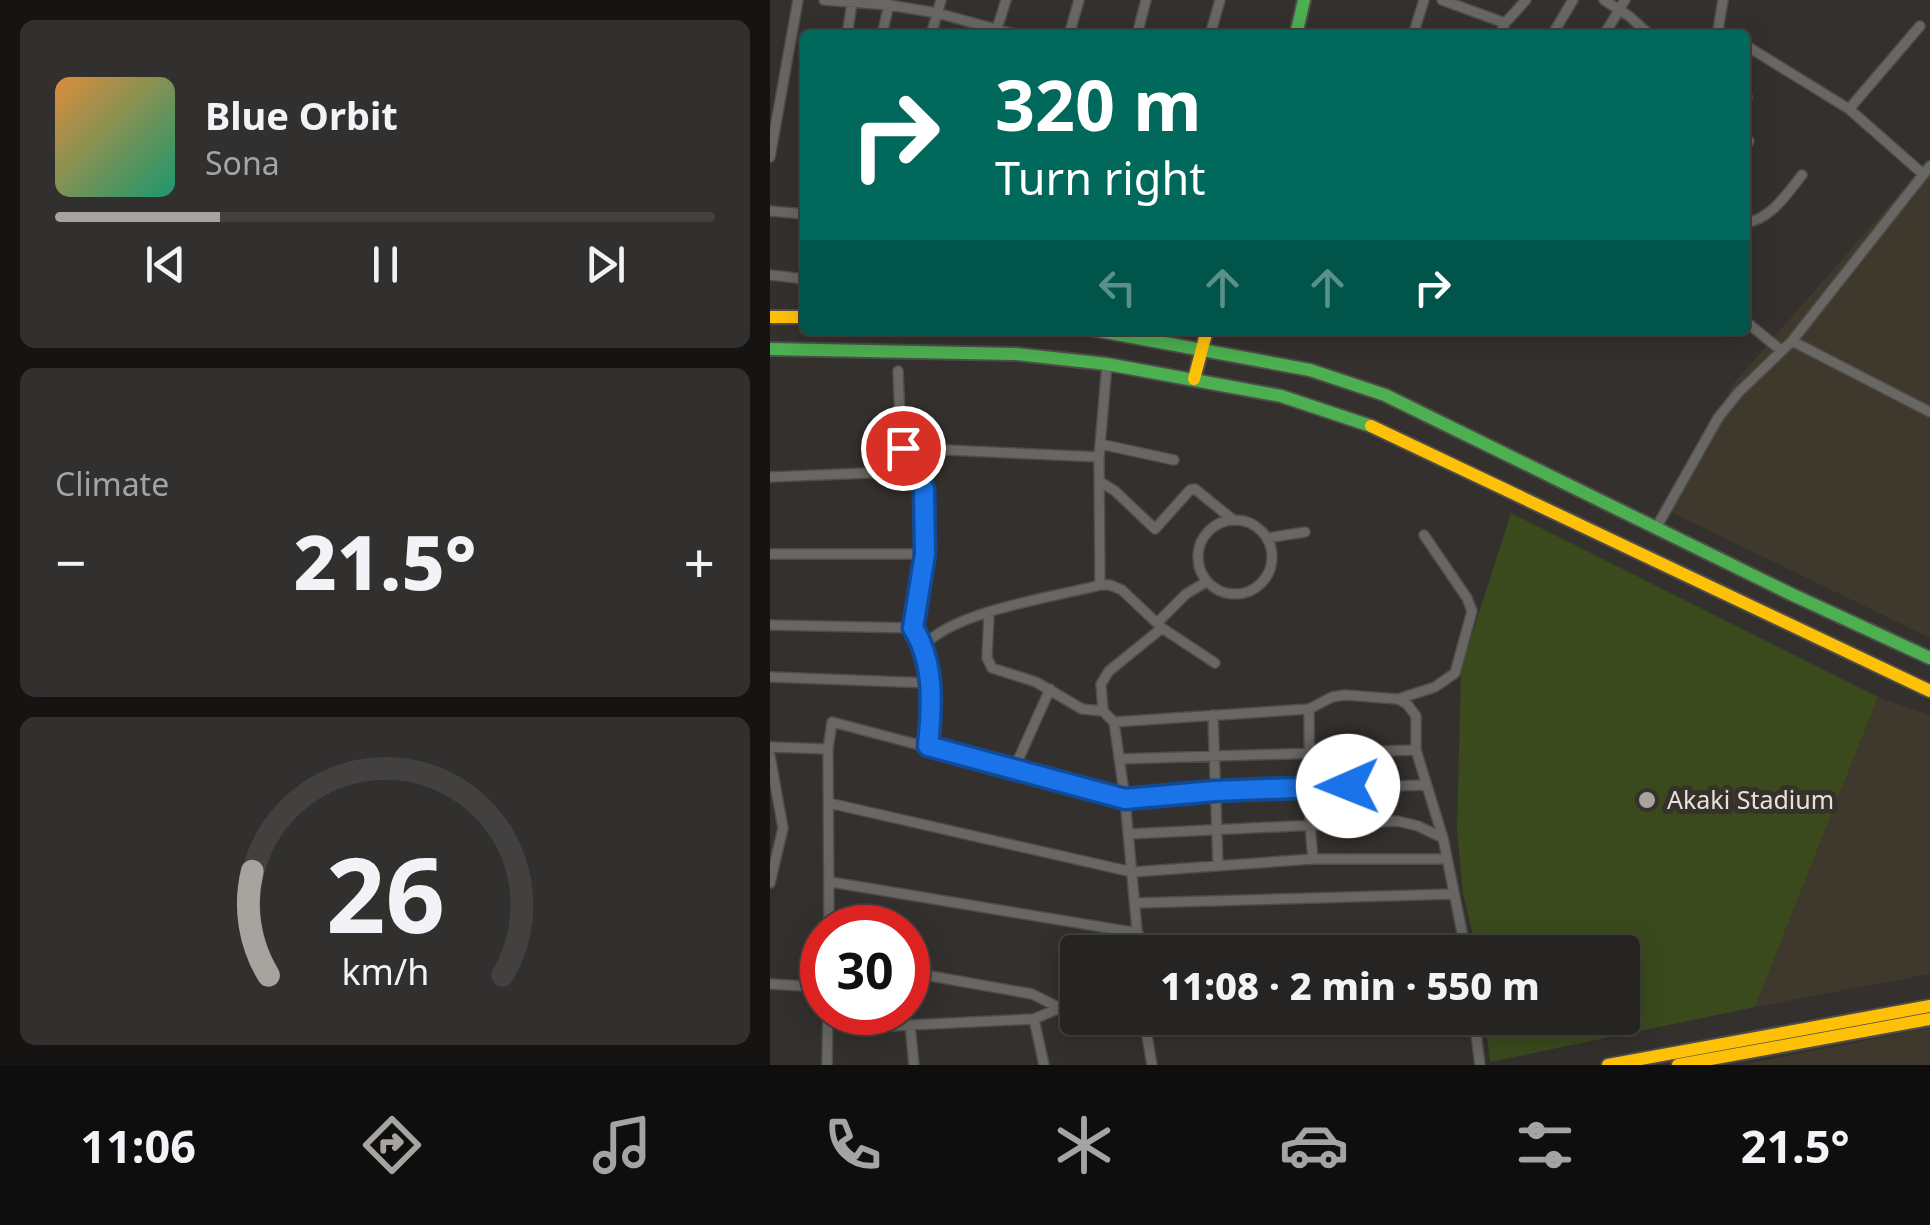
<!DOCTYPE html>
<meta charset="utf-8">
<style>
body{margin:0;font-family:"Noto Sans",sans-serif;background:#32302f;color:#f1f3f6;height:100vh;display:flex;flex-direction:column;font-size:38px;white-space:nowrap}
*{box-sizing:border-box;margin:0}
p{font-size:32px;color:#a4a4a5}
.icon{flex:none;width:55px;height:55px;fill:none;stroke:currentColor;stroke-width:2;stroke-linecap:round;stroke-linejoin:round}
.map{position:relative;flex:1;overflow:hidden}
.panel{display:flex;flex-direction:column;gap:20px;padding:20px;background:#151413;width:770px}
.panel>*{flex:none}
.guide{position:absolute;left:30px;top:30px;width:950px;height:305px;border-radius:10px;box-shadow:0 5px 25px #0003,0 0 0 2px #424140;background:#00695c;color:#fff;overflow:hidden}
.speed{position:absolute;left:30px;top:905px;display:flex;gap:20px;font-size:50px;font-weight:700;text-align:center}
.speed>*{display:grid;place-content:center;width:130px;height:130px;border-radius:50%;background:#262422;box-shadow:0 5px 25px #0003,0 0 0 2px #424140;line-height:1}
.speed .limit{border:15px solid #d22;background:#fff;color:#111}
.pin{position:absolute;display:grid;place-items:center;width:85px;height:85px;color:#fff;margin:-42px;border:5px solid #fff;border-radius:50%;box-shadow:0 2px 10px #0007}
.me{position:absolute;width:110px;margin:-55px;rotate:269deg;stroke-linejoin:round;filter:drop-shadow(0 0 8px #0008)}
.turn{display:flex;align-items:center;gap:35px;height:210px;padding:0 30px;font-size:45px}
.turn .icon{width:130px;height:130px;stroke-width:2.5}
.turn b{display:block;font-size:70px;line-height:85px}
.lanes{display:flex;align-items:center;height:95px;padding:0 30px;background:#0003;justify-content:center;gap:50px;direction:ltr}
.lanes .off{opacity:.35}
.big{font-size:75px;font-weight:800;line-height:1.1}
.panel .card{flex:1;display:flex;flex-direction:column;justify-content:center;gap:15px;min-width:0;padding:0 35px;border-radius:15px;background:#32302f}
.panel .dial{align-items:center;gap:0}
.dial svg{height:260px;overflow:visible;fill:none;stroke:#424140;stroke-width:7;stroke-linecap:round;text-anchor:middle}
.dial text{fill:#f1f3f6;stroke:none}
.song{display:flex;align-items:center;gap:30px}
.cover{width:120px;height:120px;border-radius:15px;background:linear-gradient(135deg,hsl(30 70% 55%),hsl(160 70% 35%))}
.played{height:10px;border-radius:5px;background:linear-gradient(90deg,#a7a49f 25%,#424140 25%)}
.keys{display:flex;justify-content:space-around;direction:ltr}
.heat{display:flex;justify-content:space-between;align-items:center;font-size:55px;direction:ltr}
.trip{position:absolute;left:290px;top:935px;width:580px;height:100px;border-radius:10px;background:#262422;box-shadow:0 5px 25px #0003,0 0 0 2px #424140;font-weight:800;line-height:100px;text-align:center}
.dock{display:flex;height:160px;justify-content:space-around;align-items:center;background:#0f0e0e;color:#a4a4a5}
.dock .icon{width:70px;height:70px}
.dock .current{color:#a7a49f}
.dock b{font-size:45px;color:#f1f3f6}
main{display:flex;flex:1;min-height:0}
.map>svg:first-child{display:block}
.built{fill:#3f382c}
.green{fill:#3a4a1d}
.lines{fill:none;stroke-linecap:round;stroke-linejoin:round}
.street-casing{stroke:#4f4d4a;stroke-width:12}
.fast-casing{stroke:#4f4d4a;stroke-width:16}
.slow-casing{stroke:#4f4d4a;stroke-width:16}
.street{stroke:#696764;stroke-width:9}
.fast{stroke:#4caf50;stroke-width:12}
.slow{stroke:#ffc107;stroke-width:12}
.route-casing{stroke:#114b97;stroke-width:25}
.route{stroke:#1a73e8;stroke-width:18}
.poi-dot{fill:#a7a49f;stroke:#36312a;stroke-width:4}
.labels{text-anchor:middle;stroke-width:10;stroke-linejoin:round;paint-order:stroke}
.poi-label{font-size:25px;fill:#e5e2dd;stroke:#36312a;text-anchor:start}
</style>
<main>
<section class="panel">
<div class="card">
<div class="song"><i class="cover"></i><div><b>Blue Orbit</b><p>Sona</p></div></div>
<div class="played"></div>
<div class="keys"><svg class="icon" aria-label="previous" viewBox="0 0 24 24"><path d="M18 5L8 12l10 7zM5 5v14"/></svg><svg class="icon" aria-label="pause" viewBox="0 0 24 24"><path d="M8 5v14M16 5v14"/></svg><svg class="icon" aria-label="next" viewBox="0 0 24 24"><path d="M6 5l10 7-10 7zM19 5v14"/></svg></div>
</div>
<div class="card"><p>Climate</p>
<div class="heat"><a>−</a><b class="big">21.5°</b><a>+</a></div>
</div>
<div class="card dial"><svg viewBox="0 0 100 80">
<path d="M14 69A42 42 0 1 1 86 69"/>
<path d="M14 69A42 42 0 0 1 9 37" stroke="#a7a49f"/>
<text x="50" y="56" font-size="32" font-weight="700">26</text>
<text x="50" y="72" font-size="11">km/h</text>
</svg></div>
</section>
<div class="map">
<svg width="1160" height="1065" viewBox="0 0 1160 1065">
<rect width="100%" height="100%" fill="#33302d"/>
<!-- built -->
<path class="built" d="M1160,158V638L901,512L964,383Z
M1108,697L1160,715V974L985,1007Z
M1160,1028V1065H971Z"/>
<!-- green -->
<path class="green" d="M741,513L1108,697L985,1007L720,1062L715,1018H852V952H707L693,893L687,831L691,669Z"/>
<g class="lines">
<!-- street casing -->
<g class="street-casing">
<path id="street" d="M54,0L119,5L167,13L247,35
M672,0L735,23
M834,0L859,16L880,35
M948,30L953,0
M226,32L236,0
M77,35L82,3
M112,35L119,4
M161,35L171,0
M299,35L309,0
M367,35L376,0
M440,35L450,0
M643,35L654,0
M730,35L735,23L756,0
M782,35L803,0
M834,35L855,0
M945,35L948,30L958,35
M975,45L1079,109L1153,174
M975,96L977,97
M1079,109L1150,26
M975,147L979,141
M0,157L28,0
M0,211L35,214
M975,223C1001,219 1016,195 1032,175
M0,275L35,279
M975,321L1012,351
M1022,341L1160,412
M128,371L131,442L154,489L155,554L143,628L154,646
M330,444L404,460
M133,448L329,457
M0,477L146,471
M329,481L345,491L385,529L420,490L425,489L462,519
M428 557a37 37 0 1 1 74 0a37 37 0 1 1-74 0Z
M886,528L948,418L968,393L1022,341L1160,166
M497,538L535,532
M0,554H155
M330,585H340L352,590L392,628L445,663
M219,614L217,658L222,668L266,682L312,709L333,711
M387,623L416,594L436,582
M0,625L143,628
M0,677L160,683
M628,699L637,704L646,716V750L673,838L696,952
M539,709L540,825L543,859
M443,715L448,866
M344,722L539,709L562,697L575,695L628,699L665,687L685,673L702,611L697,598L654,535
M158,746L162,703L154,646C183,611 285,597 330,585L329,457L337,364
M0,747L58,749
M0,756L13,828L0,883
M349,759L646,750
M244,769L280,689
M59,803L362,872L543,859H676
M358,834L627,821L648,826L673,838
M61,882L368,933
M366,903L684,894
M59,928L58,749L62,722L355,799L445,791L656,785
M369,952L355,799L344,722L333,711L331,684L339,671L392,628
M138,972L262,994L290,1008L308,1010
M0,984L52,987
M374,1018L382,1065
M704,1018L710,1065
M592,1021L705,1022
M107,1027L140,1025
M57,1065L58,1012
M144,1065L140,1025L264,1019
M274,1065L264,1019L290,1008"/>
</g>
<!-- fast casing -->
<g class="fast-casing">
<path id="fast" d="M526,35L534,0
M324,330L540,370L615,395L1023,595L1160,658
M0,349L246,354L337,364L511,396L601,426"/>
</g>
<!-- slow casing -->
<g class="slow-casing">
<path id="slow" d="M0,317H35
M424,379L437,330
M601,426L1160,691
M838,1065L1160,1006
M908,1065L1160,1019"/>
</g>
<!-- street -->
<use href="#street" class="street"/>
<!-- fast -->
<use href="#fast" class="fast"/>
<!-- slow -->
<use href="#slow" class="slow"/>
</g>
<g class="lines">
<!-- route casing -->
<g class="route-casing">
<path id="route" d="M133,448L154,489L155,554L143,628C165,663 162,706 158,746L355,799L445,791L578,786"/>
</g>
<!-- route -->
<use href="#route" class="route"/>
</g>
<!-- markers -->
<circle class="poi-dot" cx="877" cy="800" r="10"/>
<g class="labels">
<!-- poi labels -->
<g class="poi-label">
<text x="897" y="809">Akaki Stadium</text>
</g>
</g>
</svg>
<div class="speed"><div class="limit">30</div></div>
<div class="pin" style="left:133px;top:448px;background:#d93025"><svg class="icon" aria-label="arrive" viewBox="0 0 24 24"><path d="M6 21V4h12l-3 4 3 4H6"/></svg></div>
<svg class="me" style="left:578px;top:786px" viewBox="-20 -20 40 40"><circle r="19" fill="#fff"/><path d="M0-13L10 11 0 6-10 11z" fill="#1a73e8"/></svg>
<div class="trip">11:08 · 2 min · 550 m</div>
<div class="guide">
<div class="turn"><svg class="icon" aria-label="right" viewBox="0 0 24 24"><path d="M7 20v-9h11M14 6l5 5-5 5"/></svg><div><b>320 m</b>Turn right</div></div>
<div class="lanes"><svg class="icon off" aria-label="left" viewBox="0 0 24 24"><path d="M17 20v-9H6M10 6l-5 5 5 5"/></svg><svg class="icon off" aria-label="ahead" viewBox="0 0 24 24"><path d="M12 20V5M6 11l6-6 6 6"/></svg><svg class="icon off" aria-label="ahead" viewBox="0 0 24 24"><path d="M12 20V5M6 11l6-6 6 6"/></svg><svg class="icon" aria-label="right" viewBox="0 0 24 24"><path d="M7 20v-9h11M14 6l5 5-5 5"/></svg></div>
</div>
</div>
</main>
<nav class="dock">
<b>11:06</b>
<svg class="icon current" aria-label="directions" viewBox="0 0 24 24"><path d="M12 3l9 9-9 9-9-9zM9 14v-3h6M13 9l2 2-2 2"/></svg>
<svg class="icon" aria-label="music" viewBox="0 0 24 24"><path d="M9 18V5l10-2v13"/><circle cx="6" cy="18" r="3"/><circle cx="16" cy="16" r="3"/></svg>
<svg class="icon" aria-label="phone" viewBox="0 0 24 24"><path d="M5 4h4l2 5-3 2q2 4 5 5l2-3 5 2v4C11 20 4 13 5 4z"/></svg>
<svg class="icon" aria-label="climate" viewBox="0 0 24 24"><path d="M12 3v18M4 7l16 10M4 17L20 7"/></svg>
<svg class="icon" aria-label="car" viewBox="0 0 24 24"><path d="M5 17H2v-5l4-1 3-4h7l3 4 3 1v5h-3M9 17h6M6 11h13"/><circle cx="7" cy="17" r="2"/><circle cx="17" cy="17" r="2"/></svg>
<svg class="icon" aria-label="filters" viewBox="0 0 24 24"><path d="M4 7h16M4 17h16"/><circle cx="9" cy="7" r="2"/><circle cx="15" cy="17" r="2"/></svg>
<b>21.5°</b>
</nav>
